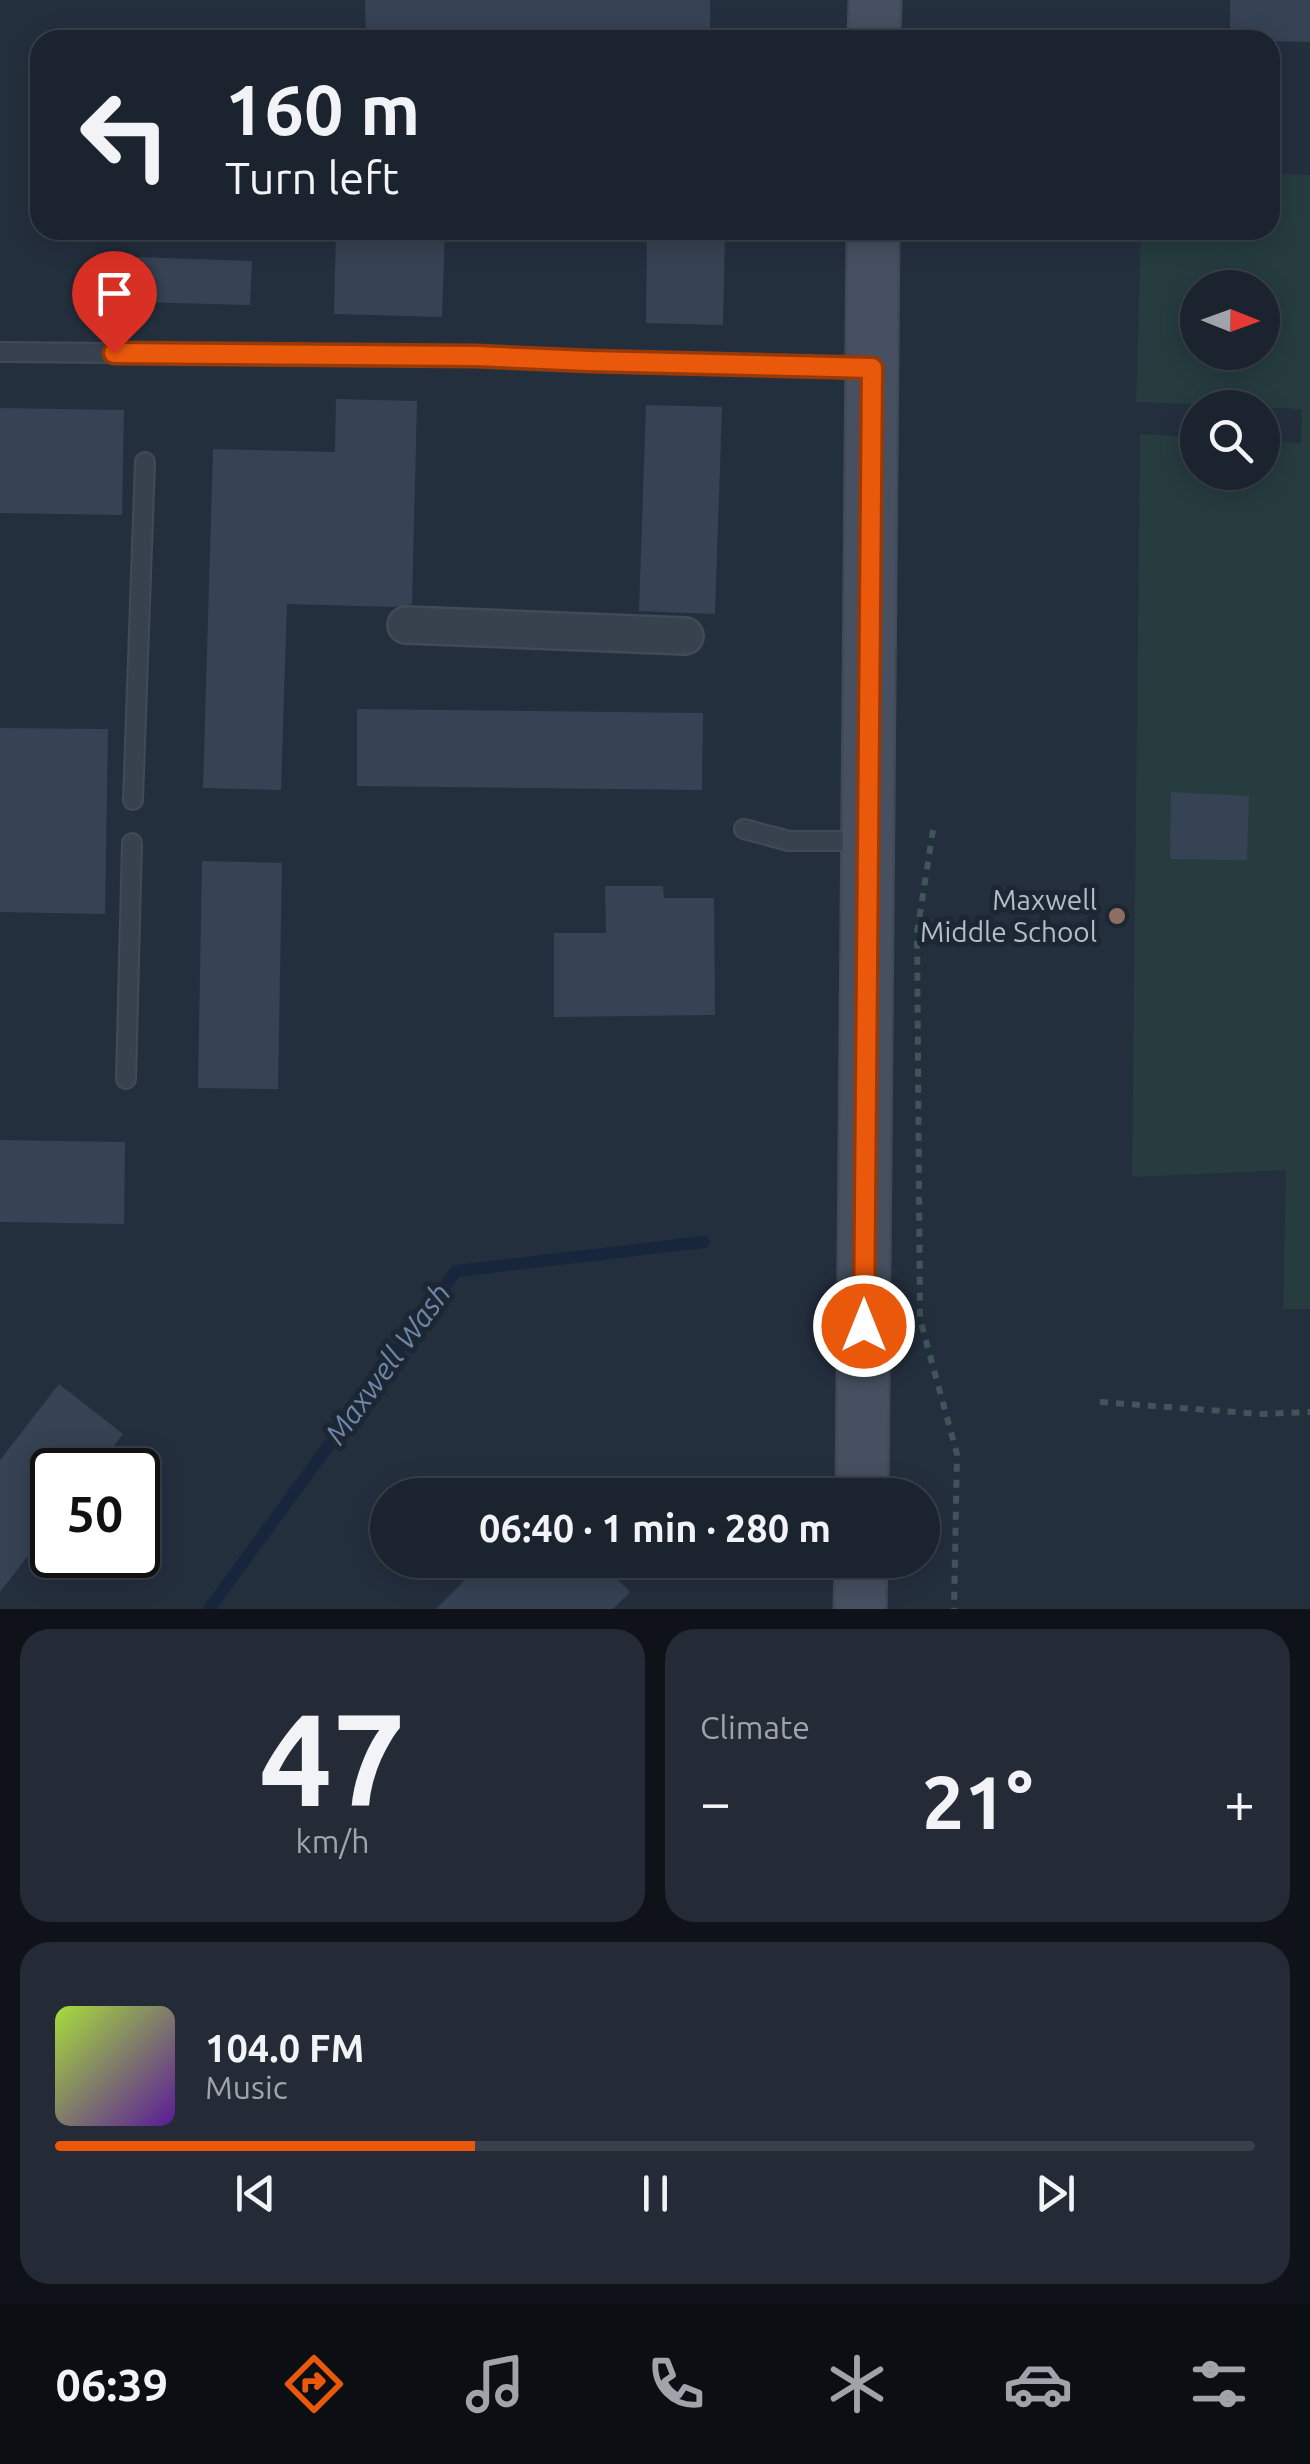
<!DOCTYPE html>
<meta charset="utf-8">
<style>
body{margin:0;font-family:Ubuntu,sans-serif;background:#242b36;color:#f1f3f6;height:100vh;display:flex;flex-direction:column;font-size:38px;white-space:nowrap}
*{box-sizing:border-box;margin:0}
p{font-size:32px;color:#a0a4aa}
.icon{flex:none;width:55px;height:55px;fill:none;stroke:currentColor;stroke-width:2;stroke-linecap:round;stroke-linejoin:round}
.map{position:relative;height:1609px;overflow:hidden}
.details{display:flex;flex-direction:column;gap:20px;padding:20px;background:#0f1319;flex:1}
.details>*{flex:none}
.banner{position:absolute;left:30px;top:30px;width:1250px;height:210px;border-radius:30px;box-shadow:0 5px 25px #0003,0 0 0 2px #39404a;background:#1b232e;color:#f1f3f6;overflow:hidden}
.needle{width:65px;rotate:91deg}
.buttons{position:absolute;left:1180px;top:270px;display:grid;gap:20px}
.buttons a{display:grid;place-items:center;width:100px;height:100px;border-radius:50%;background:#1b232e;box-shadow:0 5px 25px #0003,0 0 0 2px #39404a;font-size:50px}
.speed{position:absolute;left:30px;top:1448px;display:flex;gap:20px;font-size:50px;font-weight:700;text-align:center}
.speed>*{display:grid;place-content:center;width:130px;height:130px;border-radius:50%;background:#1b232e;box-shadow:0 5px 25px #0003,0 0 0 2px #39404a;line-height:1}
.speed .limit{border:5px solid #111;border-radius:15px;background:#fff;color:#111}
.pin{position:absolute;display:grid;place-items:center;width:85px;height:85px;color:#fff;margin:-102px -42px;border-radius:50% 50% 50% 0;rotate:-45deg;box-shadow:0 0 10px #0007}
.pin .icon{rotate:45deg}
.me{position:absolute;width:110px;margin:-55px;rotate:0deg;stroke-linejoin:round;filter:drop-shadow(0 0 8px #0008)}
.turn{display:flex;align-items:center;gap:35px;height:210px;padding:0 30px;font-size:45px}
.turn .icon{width:130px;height:130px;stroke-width:2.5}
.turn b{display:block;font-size:70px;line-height:85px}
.big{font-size:75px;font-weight:700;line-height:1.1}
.details .card{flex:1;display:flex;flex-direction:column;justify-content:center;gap:15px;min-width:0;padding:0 35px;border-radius:30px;background:#242b36}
.details .dial{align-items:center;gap:0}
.dial b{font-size:130px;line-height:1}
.song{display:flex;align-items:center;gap:30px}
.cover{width:120px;height:120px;border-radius:15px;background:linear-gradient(135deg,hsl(80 70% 55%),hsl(270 70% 35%))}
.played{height:10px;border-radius:5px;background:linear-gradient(90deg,#ea580c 35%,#39404a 35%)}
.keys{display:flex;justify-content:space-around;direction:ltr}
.heat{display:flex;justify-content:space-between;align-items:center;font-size:55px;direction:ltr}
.details .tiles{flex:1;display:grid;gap:20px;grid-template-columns:1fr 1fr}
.card:last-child{grid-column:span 2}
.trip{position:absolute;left:370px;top:1478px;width:570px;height:100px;border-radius:50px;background:#1b232e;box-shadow:0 5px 25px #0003,0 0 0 2px #39404a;font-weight:700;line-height:100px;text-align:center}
.menu{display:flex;height:160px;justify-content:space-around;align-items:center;background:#0b0e12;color:#a0a4aa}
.menu .icon{width:70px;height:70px}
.menu .current{color:#ea580c}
.menu b{font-size:45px;color:#f1f3f6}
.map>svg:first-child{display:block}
.green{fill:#263c3f;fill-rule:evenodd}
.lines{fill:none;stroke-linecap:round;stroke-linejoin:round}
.stream{stroke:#17263c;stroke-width:12}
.building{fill:#364354}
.service-casing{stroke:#414a57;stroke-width:22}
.minor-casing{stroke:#414a57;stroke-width:40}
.secondary-casing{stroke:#414a57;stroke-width:55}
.path{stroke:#3f5557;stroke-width:6;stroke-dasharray:8 8;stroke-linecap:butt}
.service{stroke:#38414e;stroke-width:18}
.minor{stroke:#38414e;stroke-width:35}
.secondary{stroke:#465061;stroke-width:50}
.route-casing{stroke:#983908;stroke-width:25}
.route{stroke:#ea580c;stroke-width:18}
.education-dot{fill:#8d6e63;stroke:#1d2633;stroke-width:4}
.labels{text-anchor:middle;stroke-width:10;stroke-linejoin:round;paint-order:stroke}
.poi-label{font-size:28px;fill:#b4bcc9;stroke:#1d2633;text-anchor:end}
.water-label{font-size:30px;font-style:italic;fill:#6d86a8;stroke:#1d2633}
</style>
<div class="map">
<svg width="1310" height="1609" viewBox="0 0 1310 1609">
<rect width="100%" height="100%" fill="#242f3e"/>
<!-- green -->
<path class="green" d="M1270,174L1310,175V1309H1283L1286,1170L1132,1177L1140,434L1197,437L1198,472H1262L1263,441L1301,443L1302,409L1136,402L1141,230H1270ZM1198,288H1262V352H1198Z"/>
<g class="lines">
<!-- stream -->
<path class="stream" d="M209,1609L456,1271L704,1242"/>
</g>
<!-- building -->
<path class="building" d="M365,0H710V37L631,40V34L449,36V40H366Z
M1230,0H1310V42L1230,40Z
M336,230H445L442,317L334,314Z
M647,230H725L723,325L646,323Z
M135,257L252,261L250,305L134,302Z
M336,399L417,401L412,604L395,607L287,604L281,790L203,788L213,449L335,452Z
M646,405L722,407L715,614L639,611Z
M0,408L124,410L122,515L0,513Z
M357,709L703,713L702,790L357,786Z
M0,728L108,729L105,914L0,912Z
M1171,792L1249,796L1247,860L1170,859Z
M202,861L282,863L278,1089L198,1088Z
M605,886H663L664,898H714L715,1015L554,1017V933H606Z
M0,1140L125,1142L124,1224L0,1222Z
M59,1384L123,1434L95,1470H52V1525L0,1592V1460Z
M485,1560H598L630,1592L613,1609H436Z"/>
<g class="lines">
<!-- service casing -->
<g class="service-casing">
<path id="service" d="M0,352L476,356L589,361L869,369
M133,800L145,462
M744,829L789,841H867
M126,1079L132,843"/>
</g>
<!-- minor casing -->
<g class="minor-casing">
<path id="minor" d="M406,625L685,636"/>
</g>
<!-- secondary casing -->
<g class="secondary-casing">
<path id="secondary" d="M874,40L875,0
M862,1495L873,230
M860,1609L861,1560"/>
</g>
<!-- path -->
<path class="path" d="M933,830L917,933L920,1319L957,1454L954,1609
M1100,1402L1262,1414L1310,1412"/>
<!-- service -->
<use href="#service" class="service"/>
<!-- minor -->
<use href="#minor" class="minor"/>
<!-- secondary -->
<use href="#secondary" class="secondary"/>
</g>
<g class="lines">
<!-- route casing -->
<g class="route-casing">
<path id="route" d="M114,353L476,356L589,361L872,368L864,1326"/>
</g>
<!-- route -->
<use href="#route" class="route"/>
</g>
<!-- markers -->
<circle class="education-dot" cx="1117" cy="916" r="10"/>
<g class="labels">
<!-- poi labels -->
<g class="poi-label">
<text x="1097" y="910">Maxwell<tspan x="1097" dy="32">Middle School</tspan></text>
</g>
<!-- water labels -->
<g class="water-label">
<text transform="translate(388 1364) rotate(-54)" y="10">Maxwell Wash</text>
</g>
</g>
</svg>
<div class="buttons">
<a><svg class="needle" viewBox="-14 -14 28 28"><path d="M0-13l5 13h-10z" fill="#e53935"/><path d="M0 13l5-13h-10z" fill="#a0a4aa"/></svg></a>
<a><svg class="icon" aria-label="search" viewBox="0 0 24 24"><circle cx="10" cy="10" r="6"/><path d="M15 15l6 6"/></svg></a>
</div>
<div class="speed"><div class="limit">50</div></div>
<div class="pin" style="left:114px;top:353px;background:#d93025"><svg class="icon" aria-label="arrive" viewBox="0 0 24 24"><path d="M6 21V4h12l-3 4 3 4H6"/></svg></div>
<svg class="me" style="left:864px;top:1326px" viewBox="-20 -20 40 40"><circle r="17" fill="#ea580c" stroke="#fff" stroke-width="3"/><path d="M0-11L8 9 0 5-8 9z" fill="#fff"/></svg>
<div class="trip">06:40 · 1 min · 280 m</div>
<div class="banner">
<div class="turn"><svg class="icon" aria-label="left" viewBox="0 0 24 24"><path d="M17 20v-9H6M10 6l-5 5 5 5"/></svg><div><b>160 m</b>Turn left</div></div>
</div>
</div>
<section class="details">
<div class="tiles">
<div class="card dial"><b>47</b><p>km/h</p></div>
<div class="card"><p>Climate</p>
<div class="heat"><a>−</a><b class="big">21°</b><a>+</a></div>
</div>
<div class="card">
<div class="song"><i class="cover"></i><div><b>104.0 FM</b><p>Music</p></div></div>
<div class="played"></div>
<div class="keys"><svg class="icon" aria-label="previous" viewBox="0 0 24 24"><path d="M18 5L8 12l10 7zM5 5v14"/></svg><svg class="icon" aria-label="pause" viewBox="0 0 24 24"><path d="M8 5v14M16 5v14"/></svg><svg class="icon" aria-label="next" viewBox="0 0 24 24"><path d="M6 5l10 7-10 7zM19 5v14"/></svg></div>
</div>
</div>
</section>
<nav class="menu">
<b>06:39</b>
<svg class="icon current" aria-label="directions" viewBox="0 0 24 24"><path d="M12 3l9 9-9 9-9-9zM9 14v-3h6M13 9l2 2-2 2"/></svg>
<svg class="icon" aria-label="music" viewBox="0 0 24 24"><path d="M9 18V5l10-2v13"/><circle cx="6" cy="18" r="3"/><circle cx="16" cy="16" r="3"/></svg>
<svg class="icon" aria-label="phone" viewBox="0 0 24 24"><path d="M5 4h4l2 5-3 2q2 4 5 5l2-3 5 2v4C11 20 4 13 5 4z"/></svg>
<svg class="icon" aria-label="climate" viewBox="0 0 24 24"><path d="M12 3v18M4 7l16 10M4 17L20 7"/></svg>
<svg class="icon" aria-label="car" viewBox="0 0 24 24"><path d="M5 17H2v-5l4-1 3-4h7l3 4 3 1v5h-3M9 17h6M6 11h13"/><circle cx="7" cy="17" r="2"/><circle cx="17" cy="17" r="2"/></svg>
<svg class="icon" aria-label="filters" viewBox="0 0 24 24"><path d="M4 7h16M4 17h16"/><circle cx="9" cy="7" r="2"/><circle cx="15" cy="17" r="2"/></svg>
</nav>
